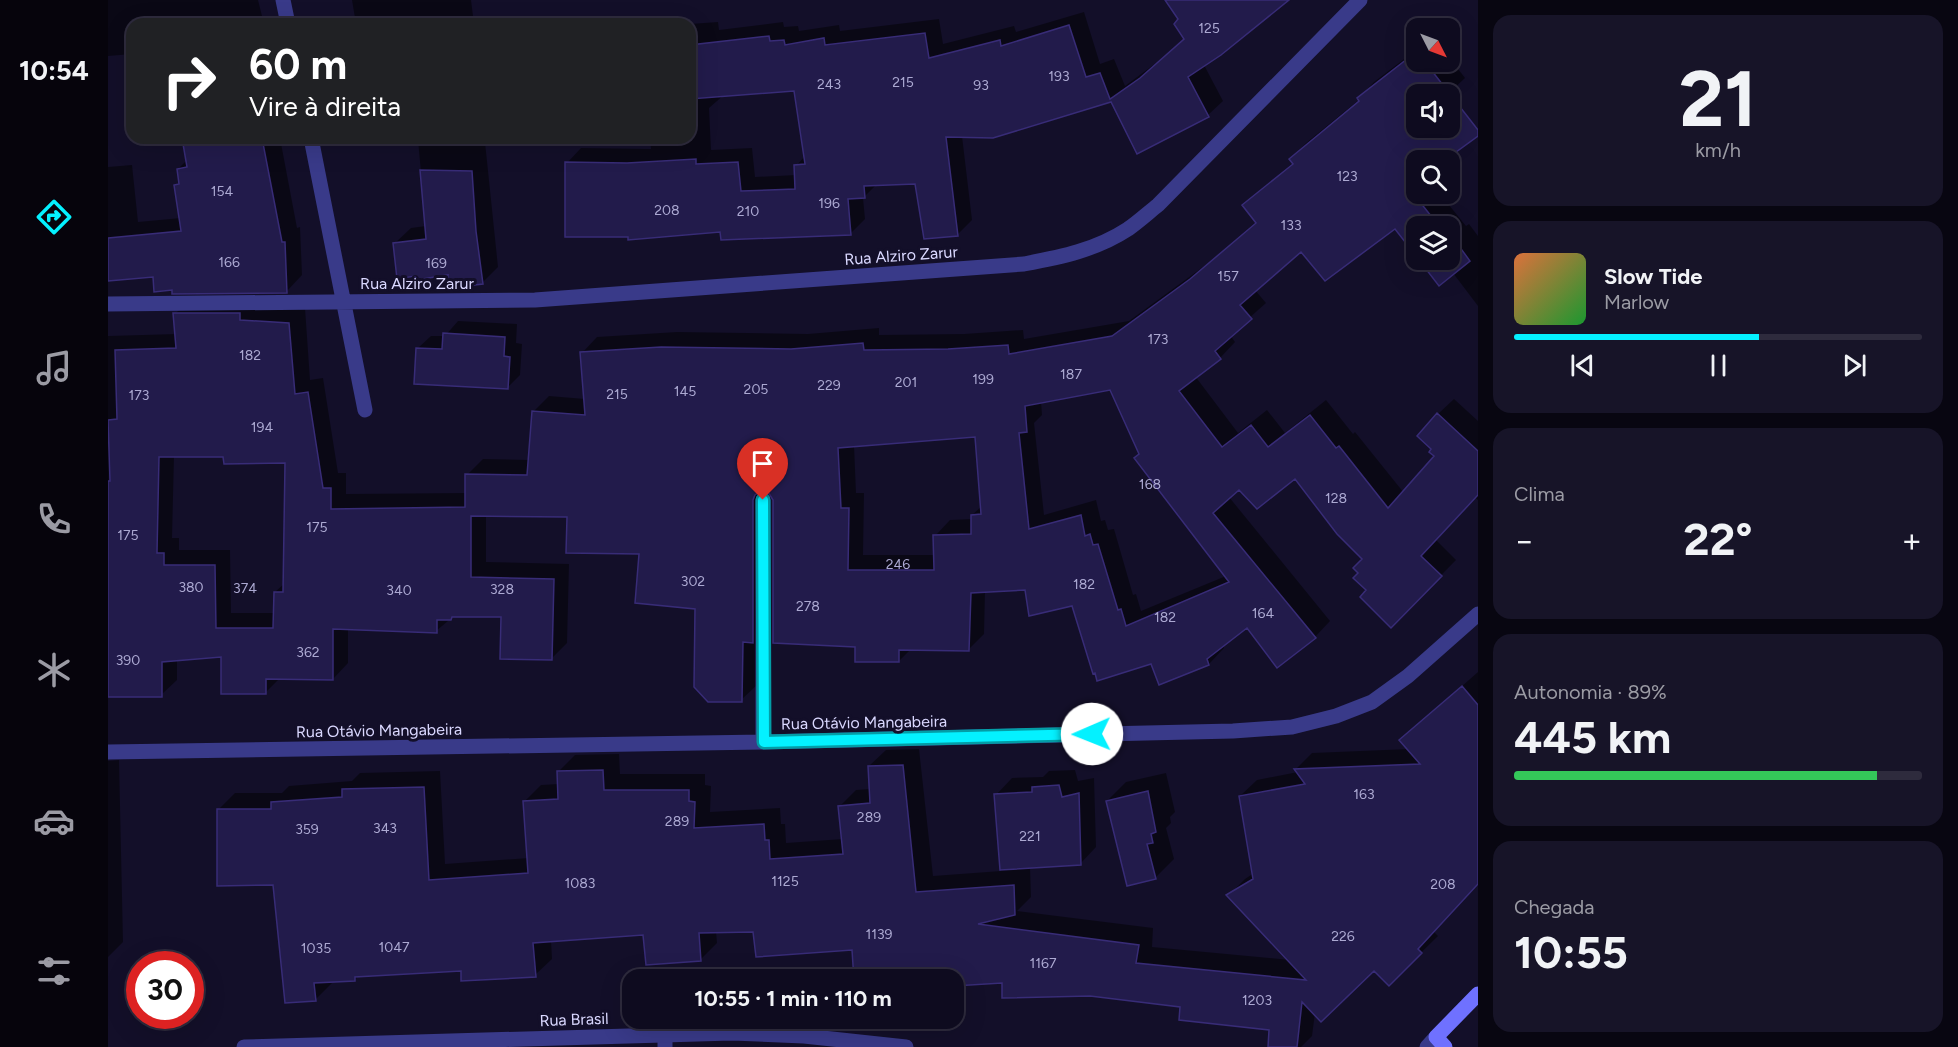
<!DOCTYPE html>
<html lang="pt">
<meta charset="utf-8">
<style>
body{margin:0;font-family:Figtree,sans-serif;background:#171428;color:#f1f3f6;height:100vh;display:flex;flex-direction:column;font-size:22px;white-space:nowrap}
*{box-sizing:border-box;margin:0}
p{font-size:20px;color:#9b9ba4}
.icon{flex:none;width:33px;height:33px;fill:none;stroke:currentColor;stroke-width:2;stroke-linecap:round;stroke-linejoin:round}
.map{position:relative;flex:1;overflow:hidden}
.side{display:flex;flex-direction:column;gap:15px;padding:15px;background:#080611;width:480px}
.side>*{flex:none}
.guide{position:absolute;left:18px;top:18px;width:570px;height:126px;border-radius:18px;box-shadow:0 6px 24px #0002,0 0 0 2px #2e2b3d;background:#202124;color:#fff;overflow:hidden}
.needle{width:39px;rotate:132deg}
.buttons{position:absolute;left:1298px;top:18px;display:grid;gap:12px}
.buttons a{display:grid;place-items:center;width:54px;height:54px;border-radius:12px;background:#0e0b1f;box-shadow:0 6px 24px #0002,0 0 0 2px #2e2b3d;font-size:30px}
.speed{position:absolute;left:18px;top:951px;display:flex;gap:12px;font-size:30px;font-weight:700;text-align:center}
.speed>*{display:grid;place-content:center;width:78px;height:78px;border-radius:50%;background:#0e0b1f;box-shadow:0 6px 24px #0002,0 0 0 2px #2e2b3d;line-height:1}
.speed .limit{border:9px solid #d22;background:#fff;color:#111}
.pin{position:absolute;display:grid;place-items:center;width:51px;height:51px;color:#fff;margin:-62px -26px;border-radius:50% 50% 50% 0;rotate:-45deg;box-shadow:0 0 6px #0007}
.pin .icon{rotate:45deg}
.me{position:absolute;width:66px;margin:-33px;rotate:269deg;stroke-linejoin:round;filter:drop-shadow(0 0 4px #0008)}
.turn{display:flex;align-items:center;gap:21px;height:126px;padding:0 24px;font-size:27px}
.turn .icon{width:78px;height:78px;stroke-width:2.5}
.turn b{display:block;font-size:42px;line-height:51px}
.big{font-size:45px;font-weight:700;line-height:1.1}
.side .card{flex:1;display:flex;flex-direction:column;justify-content:center;gap:9px;min-width:0;padding:0 21px;border-radius:18px;background:#171428}
.side .dial{align-items:center;gap:0}
.dial b{font-size:78px;line-height:1}
.song{display:flex;align-items:center;gap:18px}
.cover{width:72px;height:72px;border-radius:9px;background:linear-gradient(135deg,hsl(20 70% 55%),hsl(130 70% 35%))}
.played{height:6px;border-radius:3px;background:linear-gradient(90deg,#04f1ff 60%,#2e2b3d 60%)}
.keys{display:flex;justify-content:space-around;direction:ltr}
.heat{display:flex;justify-content:space-between;align-items:center;font-size:33px;direction:ltr}
.charge{height:9px;border-radius:4px;background:linear-gradient(90deg,#34c759 89%,#2e2b3d 0)}
.trip{position:absolute;left:514px;top:969px;width:342px;height:60px;border-radius:18px;background:#0e0b1f;box-shadow:0 6px 24px #0002,0 0 0 2px #2e2b3d;font-weight:700;line-height:60px;text-align:center}
main{display:flex;flex:1;min-height:0}
.tab-bar{display:flex;flex-direction:column;width:108px;justify-content:space-around;align-items:center;background:#06040c;color:#9b9ba4}
.tab-bar .icon{width:42px;height:42px}
.tab-bar .active{color:#04f1ff}
.tab-bar b{font-size:27px;color:#f1f3f6}
.map>svg:first-child{display:block}
.shadow{fill:#0007;fill-rule:evenodd}
.building{fill:#221b4b;stroke:#382c77;stroke-width:1.5;fill-rule:evenodd}
.lines{fill:none;stroke-linecap:round;stroke-linejoin:round}
.minor{stroke:#393a89;stroke-width:15}
.tertiary{stroke:#393a89;stroke-width:15}
.secondary{stroke:#6f71ff;stroke-width:15}
.route-casing{stroke:#039da6;stroke-width:15}
.route{stroke:#04f1ff;stroke-width:10}
.labels{text-anchor:middle;stroke-width:6;stroke-linejoin:round;paint-order:stroke}
.number-label{font-size:14px;fill:#aca9d2}
.street-label{font-size:16px;fill:#dad8ff;stroke:#130f29}
</style>
<main>
<nav class="tab-bar">
<b>10:54</b>
<svg class="icon active" aria-label="directions" viewBox="0 0 24 24"><path d="M12 3l9 9-9 9-9-9zM9 14v-3h6M13 9l2 2-2 2"/></svg>
<svg class="icon" aria-label="music" viewBox="0 0 24 24"><path d="M9 18V5l10-2v13"/><circle cx="6" cy="18" r="3"/><circle cx="16" cy="16" r="3"/></svg>
<svg class="icon" aria-label="phone" viewBox="0 0 24 24"><path d="M5 4h4l2 5-3 2q2 4 5 5l2-3 5 2v4C11 20 4 13 5 4z"/></svg>
<svg class="icon" aria-label="climate" viewBox="0 0 24 24"><path d="M12 3v18M4 7l16 10M4 17L20 7"/></svg>
<svg class="icon" aria-label="car" viewBox="0 0 24 24"><path d="M5 17H2v-5l4-1 3-4h7l3 4 3 1v5h-3M9 17h6M6 11h13"/><circle cx="7" cy="17" r="2"/><circle cx="17" cy="17" r="2"/></svg>
<svg class="icon" aria-label="filters" viewBox="0 0 24 24"><path d="M4 7h16M4 17h16"/><circle cx="9" cy="7" r="2"/><circle cx="15" cy="17" r="2"/></svg>
</nav>
<div class="map">
<svg width="1370" height="1047" viewBox="0 0 1370 1047">
<rect width="100%" height="100%" fill="#130f29"/>
<!-- shadow -->
<path class="shadow" d="M0,0H150L156,24H24V54L0,56Z
M244,0H363L366,24H248Z
M1059,0H1179L1096,65L1115,101L1100,115L1004,100L854,136L864,220L850,234L808,182L769,184L755,198L757,219L742,234L614,230L459,163L473,148L543,149L542,138H582V24L610,22L611,30L675,22L676,27L690,26L691,31L731,25L732,31L831,19L835,44L906,26L908,32L976,12L992,64L1006,59L1017,86L1048,63L1077,38L1072,19ZM687,89L697,156L688,166V175L647,177L644,148L603,150L601,108L617,94Z
M1308,50V62H1341V57L1357,78L1340,94H1308V128H1313L1336,156L1331,160H1308V194H1332L1358,226L1361,224L1370,236V306L1345,273L1331,283L1313,260H1341V226H1308V254L1287,227L1193,250L1147,290L1158,303L1122,335L1127,342L1112,358L1087,376L1130,433L1159,410L1177,433L1218,400L1245,434L1247,432L1296,493L1328,456L1330,414L1346,399L1370,421V500L1367,497L1328,540L1348,560L1283,626L1252,573L1256,559L1187,477L1131,488L1121,497L1222,621L1207,637L1139,626L1115,645L1116,648L1101,664L1044,662L965,604L919,589L877,591L876,634L860,650L803,649L791,661L748,645L660,489V626L649,685L633,700L588,608L533,553L461,515L378,514V562L461,564L459,643L444,658L394,616H346L328,631L240,628V663L225,679L173,677L158,692L115,655L69,660V680L53,695L0,696V336L69,334L67,314L83,298L197,308L202,380L215,378L230,473H238V494L359,493V475L375,459L422,460L426,411L441,396L477,399L474,353L489,337L569,332L700,334L771,328V335L856,334L915,330L916,339L1021,321L1099,264L1149,221L1136,205L1152,190L1186,162L1183,159L1198,143L1252,99L1251,98L1266,82ZM1003,389L1032,454L1118,576L1033,611L1028,594L1025,595L1006,529L1000,530L997,520L993,521L988,500L936,515L926,423L934,415L933,401ZM868,435L874,506L864,515V519L842,520L827,536V555H755L756,493H748L746,445ZM66,456H116L178,462L177,583L167,592V613H123L122,550H71V538H64Z
M75,138H172L189,228L192,227L194,275L179,291L65,289L46,275L0,280V167L24,165L30,222L73,218L68,185L72,181L70,169L79,160Z
M269,138H381L377,142L390,267L374,283L342,273L286,244L303,228L318,226L310,140L280,146V143L270,144Z
M350,321L409,324L408,343L414,344L412,375L399,388L310,348L323,336H337Z
M1370,672V883L1325,931L1330,936L1281,984L1266,969L1207,1013L1204,1036L1193,1047H1161L1162,1028L1074,1006L895,981L846,985V980L829,971L746,948L647,930L608,931L609,943L592,960L537,934L443,940L444,959L427,975L354,969L251,975L247,980L224,981V983L207,1000L167,884L110,810L127,793H174L181,786L244,781L252,773L332,771L337,864L421,858L416,802L433,785L451,784L450,772L467,755L511,754L512,774H597V785L603,786L602,812L672,808L673,824H677L678,843L735,839L732,806L748,790L762,789L761,766L778,750L811,749L825,876L893,871L888,795L904,778L935,777L941,771L967,770L970,781L986,778L988,847L972,864L922,867L923,897L909,911L1045,928L1044,947L1182,960L1121,895L1137,879L1146,873L1132,796L1149,780L1190,772L1188,769L1204,753L1301,749L1293,740Z
M11,760L15,942L0,957V761Z
M1058,773L1067,812L1062,817L1063,823L1058,828L1066,859L1047,878L999,801L1018,782Z"/>
<!-- building -->
<path class="building" d="M1057,0H1181L1113,55L1080,77L1101,117L1029,154L1003,102L885,138L838,137L850,236L816,239L807,184L756,186L757,198L740,199L743,235L613,240L612,232L520,240V237H457V162L519,163L588,159V164L630,162L633,191L687,189L686,165L697,164L686,91L582,99V45L661,36L662,41L676,40L677,45L716,38L717,45L817,33L821,58L892,40L893,46L961,25L978,77L992,73L1002,99L1032,78L1076,39L1066,24L1070,19Z
M1308,52V62H1317L1370,130V136L1337,160H1308V197L1331,226H1308V256L1287,229L1217,281L1193,252L1132,305L1144,319L1107,351L1113,359L1071,391L1114,447L1143,425L1160,447L1202,415L1228,448L1231,446L1280,508L1326,456L1321,452L1323,449L1309,436L1329,413L1370,451V495L1313,556L1334,576L1283,628L1252,597L1258,590L1245,578L1250,573L1245,568L1254,559L1229,534L1187,479L1149,509L1131,490L1105,513L1208,638L1169,668L1139,628L1099,659L1101,665L1051,685L1043,664L989,681L987,673L985,674L964,606L921,616L917,590L863,593L861,651L791,650V662H747V647L665,643V500L660,492L654,490L647,495L645,500V643L635,642L634,702H600L586,687L587,609L527,603L531,554L458,553L459,517L363,516V577L446,579L444,660L392,659L393,617H344L343,620H329V633L225,629V680L158,679V694H113V657L54,662V697H0V481H2L0,420L9,419L7,350L68,348L65,313H132V320L181,323L187,394L200,392L215,488H223V509L357,507V474L419,475L424,411L477,415L472,352L553,347L683,349L755,343L756,350L840,349L900,345L901,354L1004,336L1082,279L1148,223L1134,205L1185,164L1181,159L1251,101L1249,98ZM1308,94H1341V128H1308ZM1002,390L1031,454L1026,458L1121,582L1018,626L1013,609L1010,610L990,544L985,545L982,534L977,536L973,515L921,529L911,433L919,432L917,406ZM867,437L873,514L863,515V534L825,535L826,570H740L741,508H733L730,448ZM51,457H115L116,464L177,463L175,592H166L165,628H108L107,565H56V553H49Z
M74,138H154L174,242H177L179,293L64,294V290L46,292L45,277L0,281V238L73,231L66,185L71,184L69,169L79,167Z
M312,170L364,171L368,231L375,284L339,288L340,275L308,280L307,276L289,279L285,243L318,239Z
M1345,238L1362,261L1331,286L1311,260H1341V240Z
M335,333L397,337L396,356L402,357L400,389L306,384L308,348L334,349Z
M1354,686L1370,705V884L1310,949L1314,953L1281,986L1266,971L1213,1022L1194,1002L1189,1047H1160L1161,1030L1071,1020L1072,1007L982,996L894,998V983L846,986V980H828V973L768,980H746L744,950L648,957L645,932L591,933L593,961L538,965L535,935L425,943L428,977L353,981V971L247,977V981L206,983L208,1001L177,1003L165,885L109,886V809H163V802L234,797V789L316,787L321,880L420,873L415,801L450,799L449,771L495,770L496,790H581V801L587,802L586,828L656,824L657,840H661L662,859L735,854L730,806L762,803L760,766L795,765L808,892L906,885L907,915L870,924L1031,945L1028,963L1198,980L1118,895L1145,879L1131,796L1197,784L1186,769L1312,764L1291,740Z
M951,785L954,797L971,793L973,865L892,870L886,794L924,792V787Z
M1040,791L1048,832L1043,834L1045,843L1039,844L1048,879L1019,886L998,801Z"/>
<g class="lines">
<!-- minor -->
<path class="minor" d="M175,0L180,24
M203,138L257,410
M0,304L427,300L916,264C953,257 988,250 1020,229C1030,222 1040,213 1050,205L1252,0
M655,500V742
M0,752L655,742L1125,731L1184,727L1228,716L1264,702L1300,676L1370,614
M557,1034V1047"/>
<!-- tertiary -->
<path class="tertiary" d="M136,1047L624,1033L696,1036L798,1047
M1319,1047L1328,1037"/>
<!-- secondary -->
<path class="secondary" d="M1337,1047L1328,1037L1370,994"/>
</g>
<g class="lines">
<!-- route casing -->
<g class="route-casing">
<path id="route" d="M655,500L656,742L984,734"/>
</g>
<!-- route -->
<use href="#route" class="route"/>
</g>
<g class="labels">
<!-- number labels -->
<g class="number-label">
<text x="1101" y="33">125</text>
<text x="951" y="81">193</text>
<text x="795" y="87">215</text>
<text x="721" y="89">243</text>
<text x="873" y="90">93</text>
<text x="1239" y="181">123</text>
<text x="114" y="196">154</text>
<text x="721" y="208">196</text>
<text x="559" y="215">208</text>
<text x="640" y="216">210</text>
<text x="1183" y="230">133</text>
<text x="121" y="267">166</text>
<text x="328" y="268">169</text>
<text x="1120" y="281">157</text>
<text x="1050" y="344">173</text>
<text x="142" y="360">182</text>
<text x="963" y="379">187</text>
<text x="875" y="384">199</text>
<text x="798" y="387">201</text>
<text x="721" y="390">229</text>
<text x="648" y="394">205</text>
<text x="577" y="396">145</text>
<text x="509" y="399">215</text>
<text x="31" y="400">173</text>
<text x="154" y="432">194</text>
<text x="1042" y="489">168</text>
<text x="1228" y="503">128</text>
<text x="209" y="532">175</text>
<text x="20" y="540">175</text>
<text x="790" y="569">246</text>
<text x="585" y="586">302</text>
<text x="976" y="589">182</text>
<text x="83" y="592">380</text>
<text x="137" y="593">374</text>
<text x="394" y="594">328</text>
<text x="291" y="595">340</text>
<text x="700" y="611">278</text>
<text x="1155" y="618">164</text>
<text x="1057" y="622">182</text>
<text x="200" y="657">362</text>
<text x="20" y="665">390</text>
<text x="1256" y="799">163</text>
<text x="761" y="822">289</text>
<text x="569" y="826">289</text>
<text x="277" y="833">343</text>
<text x="199" y="834">359</text>
<text x="922" y="841">221</text>
<text x="677" y="886">1125</text>
<text x="472" y="888">1083</text>
<text x="1335" y="889">208</text>
<text x="771" y="939">1139</text>
<text x="1235" y="941">226</text>
<text x="286" y="952">1047</text>
<text x="208" y="953">1035</text>
<text x="935" y="968">1167</text>
<text x="1149" y="1005">1203</text>
</g>
<!-- street labels -->
<g class="street-label">
<text transform="translate(793 255) rotate(-4)" y="6">Rua Alziro Zarur</text>
<text x="309" y="289">Rua Alziro Zarur</text>
<text transform="translate(756 722) rotate(-1)" y="6">Rua Otávio Mangabeira</text>
<text transform="translate(271 730) rotate(-1)" y="6">Rua Otávio Mangabeira</text>
<text transform="translate(466 1019) rotate(-2)" y="6">Rua Brasil</text>
</g>
</g>
</svg>
<div class="buttons">
<a><svg class="needle" viewBox="-14 -14 28 28"><path d="M0-13l5 13h-10z" fill="#e53935"/><path d="M0 13l5-13h-10z" fill="#9b9ba4"/></svg></a>
<a><svg class="icon" aria-label="sound" viewBox="0 0 24 24"><path d="M4 9h4l5-4v14l-5-4H4zM17 9q2 3 0 6"/></svg></a>
<a><svg class="icon" aria-label="search" viewBox="0 0 24 24"><circle cx="10" cy="10" r="6"/><path d="M15 15l6 6"/></svg></a>
<a><svg class="icon" aria-label="layers" viewBox="0 0 24 24"><path d="M12 4l9 5-9 5-9-5zM3 14l9 5 9-5"/></svg></a>
</div>
<div class="speed"><div class="limit">30</div></div>
<div class="pin" style="left:655px;top:500px;background:#d93025"><svg class="icon" aria-label="arrive" viewBox="0 0 24 24"><path d="M6 21V4h12l-3 4 3 4H6"/></svg></div>
<svg class="me" style="left:984px;top:734px" viewBox="-20 -20 40 40"><circle r="19" fill="#fff"/><path d="M0-13L10 11 0 6-10 11z" fill="#04f1ff"/></svg>
<div class="trip">10:55 · 1 min · 110 m</div>
<div class="guide">
<div class="turn"><svg class="icon" aria-label="right" viewBox="0 0 24 24"><path d="M7 20v-9h11M14 6l5 5-5 5"/></svg><div><b>60 m</b>Vire à direita</div></div>
</div>
</div>
<section class="side">
<div class="card dial"><b>21</b><p>km/h</p></div>
<div class="card">
<div class="song"><i class="cover"></i><div><b>Slow Tide</b><p>Marlow</p></div></div>
<div class="played"></div>
<div class="keys"><svg class="icon" aria-label="previous" viewBox="0 0 24 24"><path d="M18 5L8 12l10 7zM5 5v14"/></svg><svg class="icon" aria-label="pause" viewBox="0 0 24 24"><path d="M8 5v14M16 5v14"/></svg><svg class="icon" aria-label="next" viewBox="0 0 24 24"><path d="M6 5l10 7-10 7zM19 5v14"/></svg></div>
</div>
<div class="card"><p>Clima</p>
<div class="heat"><a>−</a><b class="big">22°</b><a>+</a></div>
</div>
<div class="card"><p>Autonomia · 89%</p><b class="big">445 km</b><div class="charge"></div></div>
<div class="card"><p>Chegada</p><b class="big">10:55</b></div>
</section>
</main>
